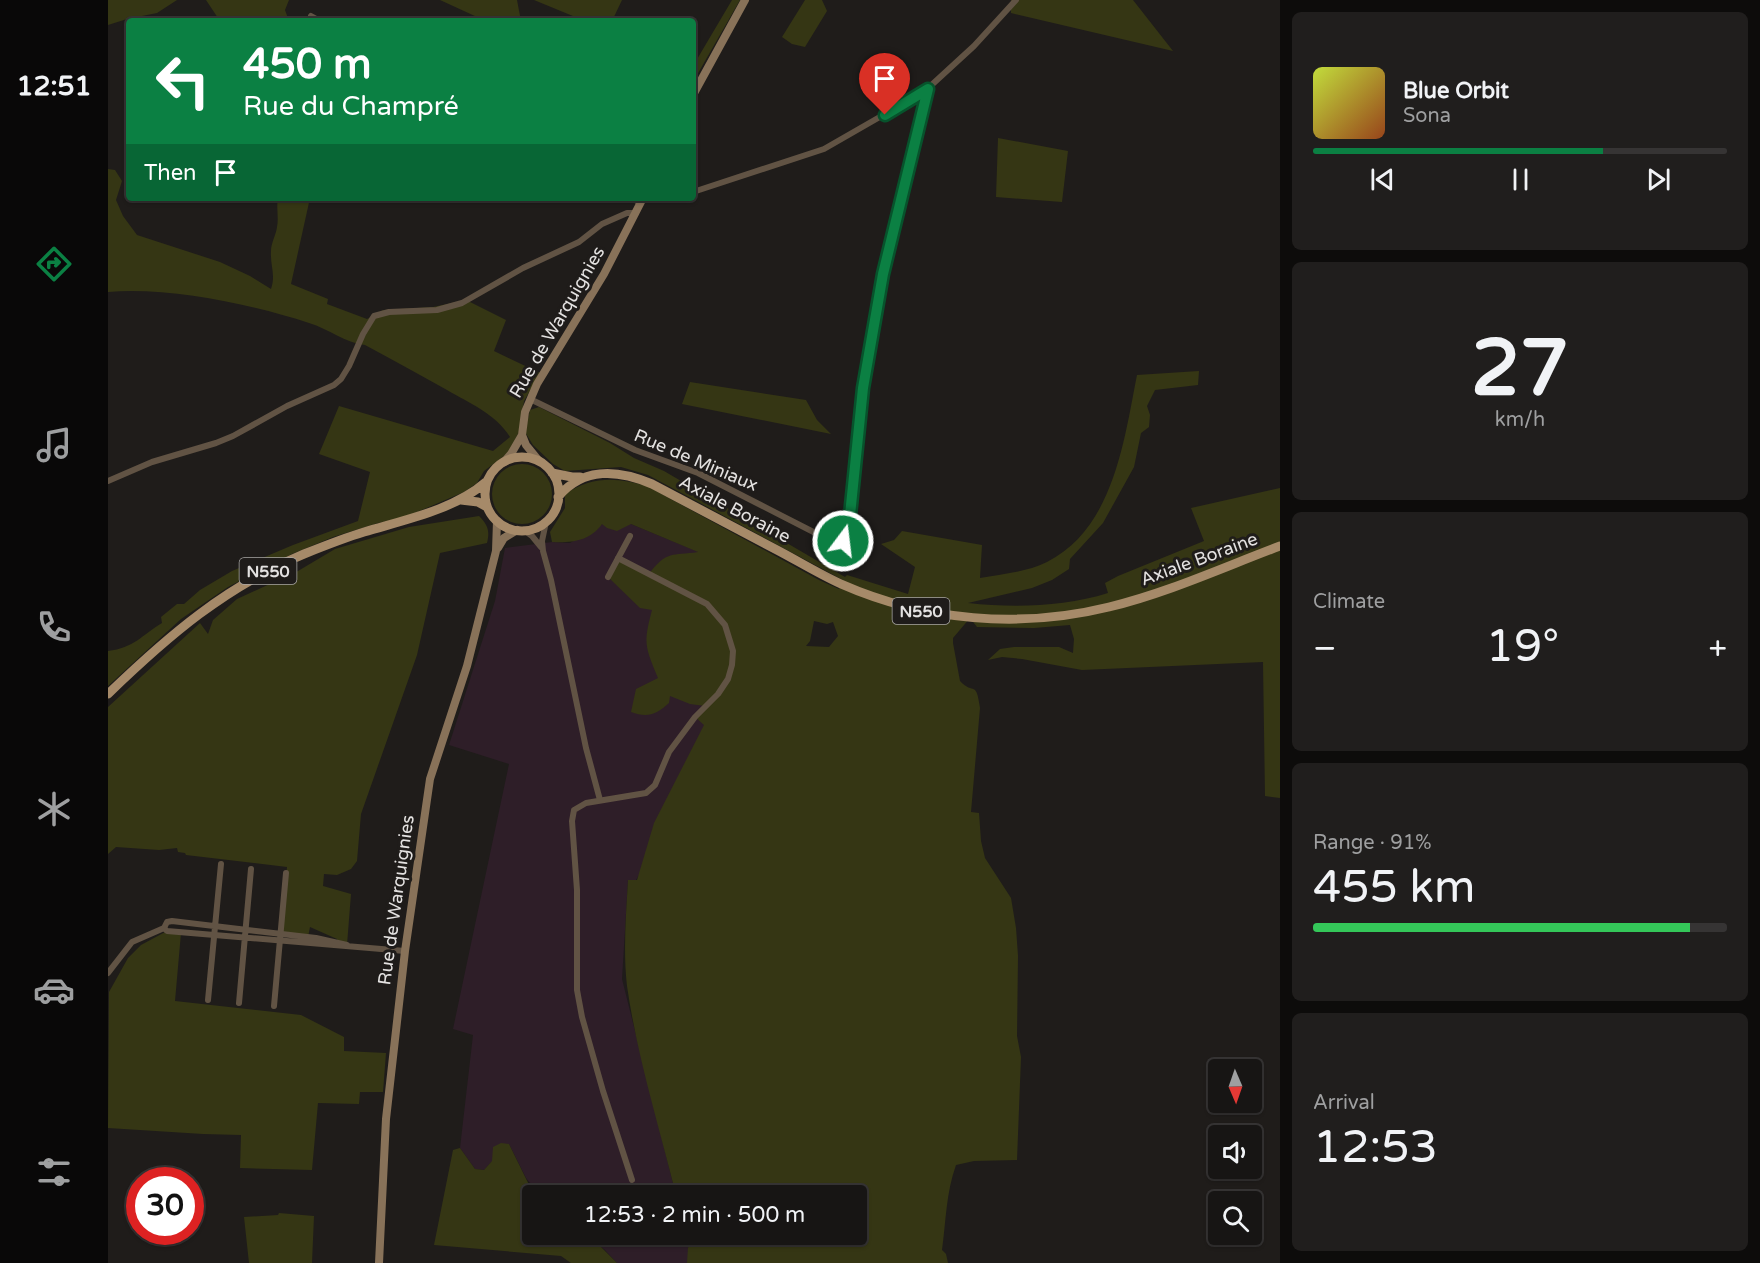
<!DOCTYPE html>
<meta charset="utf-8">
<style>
body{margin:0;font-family:"Varela Round",sans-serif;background:#201e1d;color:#f1f3f6;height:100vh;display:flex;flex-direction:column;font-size:22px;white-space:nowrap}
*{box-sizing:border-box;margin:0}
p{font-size:20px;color:#9e9fa0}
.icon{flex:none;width:33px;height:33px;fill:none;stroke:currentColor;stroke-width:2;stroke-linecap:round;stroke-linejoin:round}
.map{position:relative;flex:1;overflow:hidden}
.side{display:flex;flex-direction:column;gap:12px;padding:12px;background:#0d0c0b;width:480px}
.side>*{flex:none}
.hud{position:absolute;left:18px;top:18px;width:570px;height:183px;border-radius:6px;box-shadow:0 2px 4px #0004,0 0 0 2px #363434;background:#0b8043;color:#fff;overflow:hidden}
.needle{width:39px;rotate:178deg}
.tools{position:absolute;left:1100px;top:1059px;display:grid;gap:12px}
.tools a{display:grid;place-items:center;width:54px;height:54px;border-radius:6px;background:#171514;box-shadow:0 2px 4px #0004,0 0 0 2px #363434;font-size:30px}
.speed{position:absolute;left:18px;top:1167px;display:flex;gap:12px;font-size:30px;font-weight:700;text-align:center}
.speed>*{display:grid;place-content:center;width:78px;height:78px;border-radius:50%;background:#171514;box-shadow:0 2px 4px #0004,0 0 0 2px #363434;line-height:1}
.speed .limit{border:9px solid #d22;background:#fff;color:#111}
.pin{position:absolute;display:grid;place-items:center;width:51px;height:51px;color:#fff;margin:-62px -26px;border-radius:50% 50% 50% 0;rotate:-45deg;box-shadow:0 0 6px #0007}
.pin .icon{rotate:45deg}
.me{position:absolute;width:66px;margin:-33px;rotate:15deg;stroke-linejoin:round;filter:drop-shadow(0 0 4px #0008)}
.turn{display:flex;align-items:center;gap:21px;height:126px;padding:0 18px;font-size:27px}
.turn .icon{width:78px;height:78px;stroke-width:2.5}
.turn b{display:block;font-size:42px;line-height:51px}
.then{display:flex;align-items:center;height:57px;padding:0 18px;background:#0003;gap:12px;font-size:22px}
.big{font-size:45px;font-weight:600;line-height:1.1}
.side .widget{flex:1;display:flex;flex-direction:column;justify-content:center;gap:9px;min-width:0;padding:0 21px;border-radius:9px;background:#201e1d}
.side .dial{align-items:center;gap:0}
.dial b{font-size:78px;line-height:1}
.song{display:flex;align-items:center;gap:18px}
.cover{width:72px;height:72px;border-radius:9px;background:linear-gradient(135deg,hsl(70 70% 55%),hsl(20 70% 35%))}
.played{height:6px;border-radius:3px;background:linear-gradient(90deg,#0b8043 70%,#363434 70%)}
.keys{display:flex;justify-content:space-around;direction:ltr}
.heat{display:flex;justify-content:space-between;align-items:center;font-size:33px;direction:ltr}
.charge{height:9px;border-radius:4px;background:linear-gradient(90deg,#34c759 91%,#363434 0)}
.trip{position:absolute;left:414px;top:1185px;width:345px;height:60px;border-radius:6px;background:#171514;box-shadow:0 2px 4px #0004,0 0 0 2px #363434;font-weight:600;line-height:60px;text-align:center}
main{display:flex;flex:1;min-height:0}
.menu{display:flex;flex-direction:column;width:108px;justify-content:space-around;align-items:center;background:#090808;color:#9e9fa0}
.menu .icon{width:42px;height:42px}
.menu .on{color:#0b8043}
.menu b{font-size:27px;color:#f1f3f6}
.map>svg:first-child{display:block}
.industrial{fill:#2e1e28}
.green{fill:#353614;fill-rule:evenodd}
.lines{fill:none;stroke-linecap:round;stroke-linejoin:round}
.street{stroke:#615344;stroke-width:6}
.secondary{stroke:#887259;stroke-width:8}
.primary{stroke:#a68a69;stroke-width:9}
.route-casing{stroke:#07532c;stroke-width:15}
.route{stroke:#0b8043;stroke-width:10}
.labels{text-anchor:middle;stroke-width:6;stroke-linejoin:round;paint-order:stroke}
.shield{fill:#1f1c1a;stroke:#a9a7a5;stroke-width:1.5}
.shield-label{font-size:16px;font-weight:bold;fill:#e4e2e1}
.street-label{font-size:18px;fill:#e4e2e1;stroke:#1f1c1a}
</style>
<main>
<nav class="menu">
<b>12:51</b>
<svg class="icon on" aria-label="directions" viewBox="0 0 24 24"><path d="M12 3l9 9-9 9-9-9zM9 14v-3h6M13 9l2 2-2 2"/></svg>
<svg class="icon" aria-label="music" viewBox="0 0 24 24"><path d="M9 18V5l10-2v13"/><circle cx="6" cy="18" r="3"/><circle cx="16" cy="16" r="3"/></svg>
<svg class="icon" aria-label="phone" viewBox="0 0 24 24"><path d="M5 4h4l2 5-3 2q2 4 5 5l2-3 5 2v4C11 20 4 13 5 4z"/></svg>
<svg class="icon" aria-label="climate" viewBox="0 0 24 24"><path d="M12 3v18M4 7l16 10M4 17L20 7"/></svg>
<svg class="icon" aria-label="car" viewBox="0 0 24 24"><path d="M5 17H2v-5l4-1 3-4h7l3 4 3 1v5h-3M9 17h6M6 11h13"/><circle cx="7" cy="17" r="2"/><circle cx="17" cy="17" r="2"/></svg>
<svg class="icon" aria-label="filters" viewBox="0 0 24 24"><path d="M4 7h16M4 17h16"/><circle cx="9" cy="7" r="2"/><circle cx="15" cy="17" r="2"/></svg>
</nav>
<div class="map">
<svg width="1172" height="1263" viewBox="0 0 1172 1263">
<rect width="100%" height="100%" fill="#1f1c1a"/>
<!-- industrial -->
<path class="industrial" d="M494,524H523L591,552L706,592L528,880L520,881L514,979L568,1195H432L418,1178L401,1144L376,1170L367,1169L352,1148L365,1035L345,1029L401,764L341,745L387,601L397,548L444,542L462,543Z
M474,1235H585L584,1263H509L496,1249Z"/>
<!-- green -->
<path class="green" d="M0,0H69L49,13L19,19L0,25Z
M98,0H181L177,10L181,21H112Z
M332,0H409L413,21H368L369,17Z
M426,0H514L504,21H477Z
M624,0H632L585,82V66Z
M697,0H714L719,11L697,47L684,44L674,37Z
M903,0H1025L1065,51L903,13Z
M890,138L960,151L954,202L888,197Z
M0,169L7,170L14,181L8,200L15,216L29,235L112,262L142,276L163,289C168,274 162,266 163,251C163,243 168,235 169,227C171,217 168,208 170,198H202L183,284L220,299L219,304L259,319L275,310L325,307L358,300L398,320L386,351L432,373L416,401L411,432L400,453L376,471L369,483L356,492L295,518L270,523L225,537L184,554L120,587L73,619L0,686V651C26,648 34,635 54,623L53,617L69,604H76L92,590L124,571L185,545L250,521L262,472L211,454L231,406L385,451L402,437C388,414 361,403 339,390C312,375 285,360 257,345C237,343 221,329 201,323C142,304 62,287 0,292Z
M1091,371L1090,385L1047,390L1039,406L1042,415L1041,427L1033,433L1026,467L995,523L962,559L961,569L944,580L924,588L860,603C905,608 956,607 1000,593L997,583L1010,576L1096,541L1083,508L1172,488V798L1157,796L1155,662L974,670L914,659L894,657L880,660L892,649L906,647H951L965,653L966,639L962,625L926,628L869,627L862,618L845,638V643L852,681C866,696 868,679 872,708L863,812L871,813L873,841L877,858L903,898L908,928L910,956L909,1036L913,1057L909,1160L866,1161L848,1165C838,1193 838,1221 834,1250L838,1254L840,1263H579L580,1248L585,1235L748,1234V1196L568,1195C551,1126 529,1056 519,986C515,951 518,915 520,880H529L546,823L596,725L587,717L597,706L582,704L562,696L561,703C548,715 539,718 523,712L528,689L550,678C537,646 535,644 544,610L532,608L500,577L510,558L541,574C559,550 564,556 590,552L523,524L509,531L499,528L494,524C482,541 464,543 444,542L442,532L457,508V494C484,476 509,477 539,486L711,580L731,589L735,580L540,475L513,467L457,471L445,464L425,445L417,432L422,410L431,407L502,443L526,458L556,471L737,577L739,575L800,594L807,567L773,544L786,540L794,531L874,545L872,578C894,574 919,572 939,562C1006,528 1016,440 1029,375ZM706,621L719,624L725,622L730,636L721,647L698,646L702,641Z
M582,382L698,400L709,420L723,434L574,404Z
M384 494a30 30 0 1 1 60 0a30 30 0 1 1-60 0Z
M371,516C380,525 382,531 379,543L332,553L309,655L253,814L249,861L243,869L229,875L216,874L215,886L243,894L239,945L230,943L229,939L202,927L200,937L173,934L179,867L78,855L77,853L70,852L69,848L51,850L8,847L0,854V707L92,623L100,634L105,620L129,599L190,571L227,549L301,527Z
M59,931L73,933L67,1001L193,1015L236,1037V1051L278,1053L275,1092H252L251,1104L210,1103L204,1170L132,1168L133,1135L95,1134L0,1128L1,992L20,958L33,945Z
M393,1143L401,1144L426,1195L424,1196V1234L475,1235L490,1244L509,1263H463L453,1256L326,1245L345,1150L352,1148L367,1169L376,1170L384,1161L385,1147Z
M171,1213L206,1216L204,1263H141L136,1217L170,1215Z"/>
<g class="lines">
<!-- street -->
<path class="street" d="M203,16L212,21
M585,192L716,149L817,91L866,46L908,0
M524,198L532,203
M422,399L527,450L590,473L725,542H733L739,537
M0,481L44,462L108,443L125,436L179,406L226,385L233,379L241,366L255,334L266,316L281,312L329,310L354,303L415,268L471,242L494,224L519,213H528
M438,522L434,541L435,551L443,580L478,748L492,800
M416,530L424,536L433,547
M510,558L599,604L617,625L625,651L624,665L620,679L610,694L587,717L561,752L547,785L538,793L478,803L466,810L464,821L469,890V990L474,1017L495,1091L524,1180
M739,564L740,537L755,388L775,274L820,89
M500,577L522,536
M56,928L59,931L297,951
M0,973L24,942L56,928L59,922L64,921L208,938L239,945
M100,1000L113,864
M131,1003L143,869
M166,1006L178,873"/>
<!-- secondary -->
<path class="secondary" d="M585,95L637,0
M414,435L418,445L431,461
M396,462L403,454L414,435L417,412L429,384L496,274L535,198
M390,548L396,538L409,530
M271,1263L278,1119L297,951L322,779L359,666L388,551L389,521"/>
<!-- primary -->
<path class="primary" d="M377 494a37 37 0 1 1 74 0a37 37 0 1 1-74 0Z
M444,473L464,477H472
M450,497C476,466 511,470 544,484C586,506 627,528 669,550C690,561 711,574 733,584C817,621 912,629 1001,607C1059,593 1116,567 1172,546
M353,500L370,502L379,507
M0,694C60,636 118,586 196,554C216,546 236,538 256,532C296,520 346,510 378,482"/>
</g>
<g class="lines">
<!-- route casing -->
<g class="route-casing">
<path id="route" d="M735,541L740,537L741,525L755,388L775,274L820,89L777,115"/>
</g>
<!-- route -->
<use href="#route" class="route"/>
</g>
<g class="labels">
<!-- shield labels -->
<g class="shield">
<rect x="131.5" y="558" width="57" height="26" rx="4.5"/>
<rect x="784.5" y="598" width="57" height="26" rx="4.5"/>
</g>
<g class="shield-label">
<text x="160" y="577">N550</text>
<text x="813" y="617">N550</text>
</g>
<!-- street labels -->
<g class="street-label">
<text transform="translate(449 322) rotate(-60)" y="6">Rue de Warquignies</text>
<text transform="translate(588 460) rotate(23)" y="6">Rue de Miniaux</text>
<text transform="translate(627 509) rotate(28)" y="6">Axiale Boraine</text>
<text transform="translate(1091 559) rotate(-20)" y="6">Axiale Boraine</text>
<text transform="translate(288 900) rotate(-82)" y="6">Rue de Warquignies</text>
</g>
</g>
</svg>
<div class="tools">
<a><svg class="needle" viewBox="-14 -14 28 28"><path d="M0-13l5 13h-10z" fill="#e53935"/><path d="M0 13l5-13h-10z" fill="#9e9fa0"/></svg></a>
<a><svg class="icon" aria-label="sound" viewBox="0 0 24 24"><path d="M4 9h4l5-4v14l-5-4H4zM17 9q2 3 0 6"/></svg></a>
<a><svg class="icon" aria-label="search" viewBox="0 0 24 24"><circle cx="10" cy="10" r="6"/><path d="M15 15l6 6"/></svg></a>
</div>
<div class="speed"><div class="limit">30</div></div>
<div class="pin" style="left:777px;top:115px;background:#d93025"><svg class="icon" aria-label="arrive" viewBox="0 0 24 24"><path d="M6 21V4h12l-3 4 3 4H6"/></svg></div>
<svg class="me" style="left:735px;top:541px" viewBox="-20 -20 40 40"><circle r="17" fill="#0b8043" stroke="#fff" stroke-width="3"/><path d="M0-11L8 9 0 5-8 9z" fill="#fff"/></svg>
<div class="trip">12:53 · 2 min · 500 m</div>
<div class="hud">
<div class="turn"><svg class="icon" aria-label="left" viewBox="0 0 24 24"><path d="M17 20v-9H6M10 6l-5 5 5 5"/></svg><div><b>450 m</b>Rue du Champré</div></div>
<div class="then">Then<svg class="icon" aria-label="arrive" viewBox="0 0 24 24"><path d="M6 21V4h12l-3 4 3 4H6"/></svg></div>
</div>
</div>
<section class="side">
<div class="widget">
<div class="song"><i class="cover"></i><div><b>Blue Orbit</b><p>Sona</p></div></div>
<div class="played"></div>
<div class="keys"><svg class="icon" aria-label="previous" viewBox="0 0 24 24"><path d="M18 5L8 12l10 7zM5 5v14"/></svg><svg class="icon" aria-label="pause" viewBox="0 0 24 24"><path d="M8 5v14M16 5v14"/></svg><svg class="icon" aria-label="next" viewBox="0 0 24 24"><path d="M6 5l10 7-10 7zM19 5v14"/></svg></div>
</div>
<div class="widget dial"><b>27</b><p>km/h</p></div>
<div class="widget"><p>Climate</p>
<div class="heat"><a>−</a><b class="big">19°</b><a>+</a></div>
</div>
<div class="widget"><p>Range · 91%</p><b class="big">455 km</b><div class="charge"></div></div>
<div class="widget"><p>Arrival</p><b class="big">12:53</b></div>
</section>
</main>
